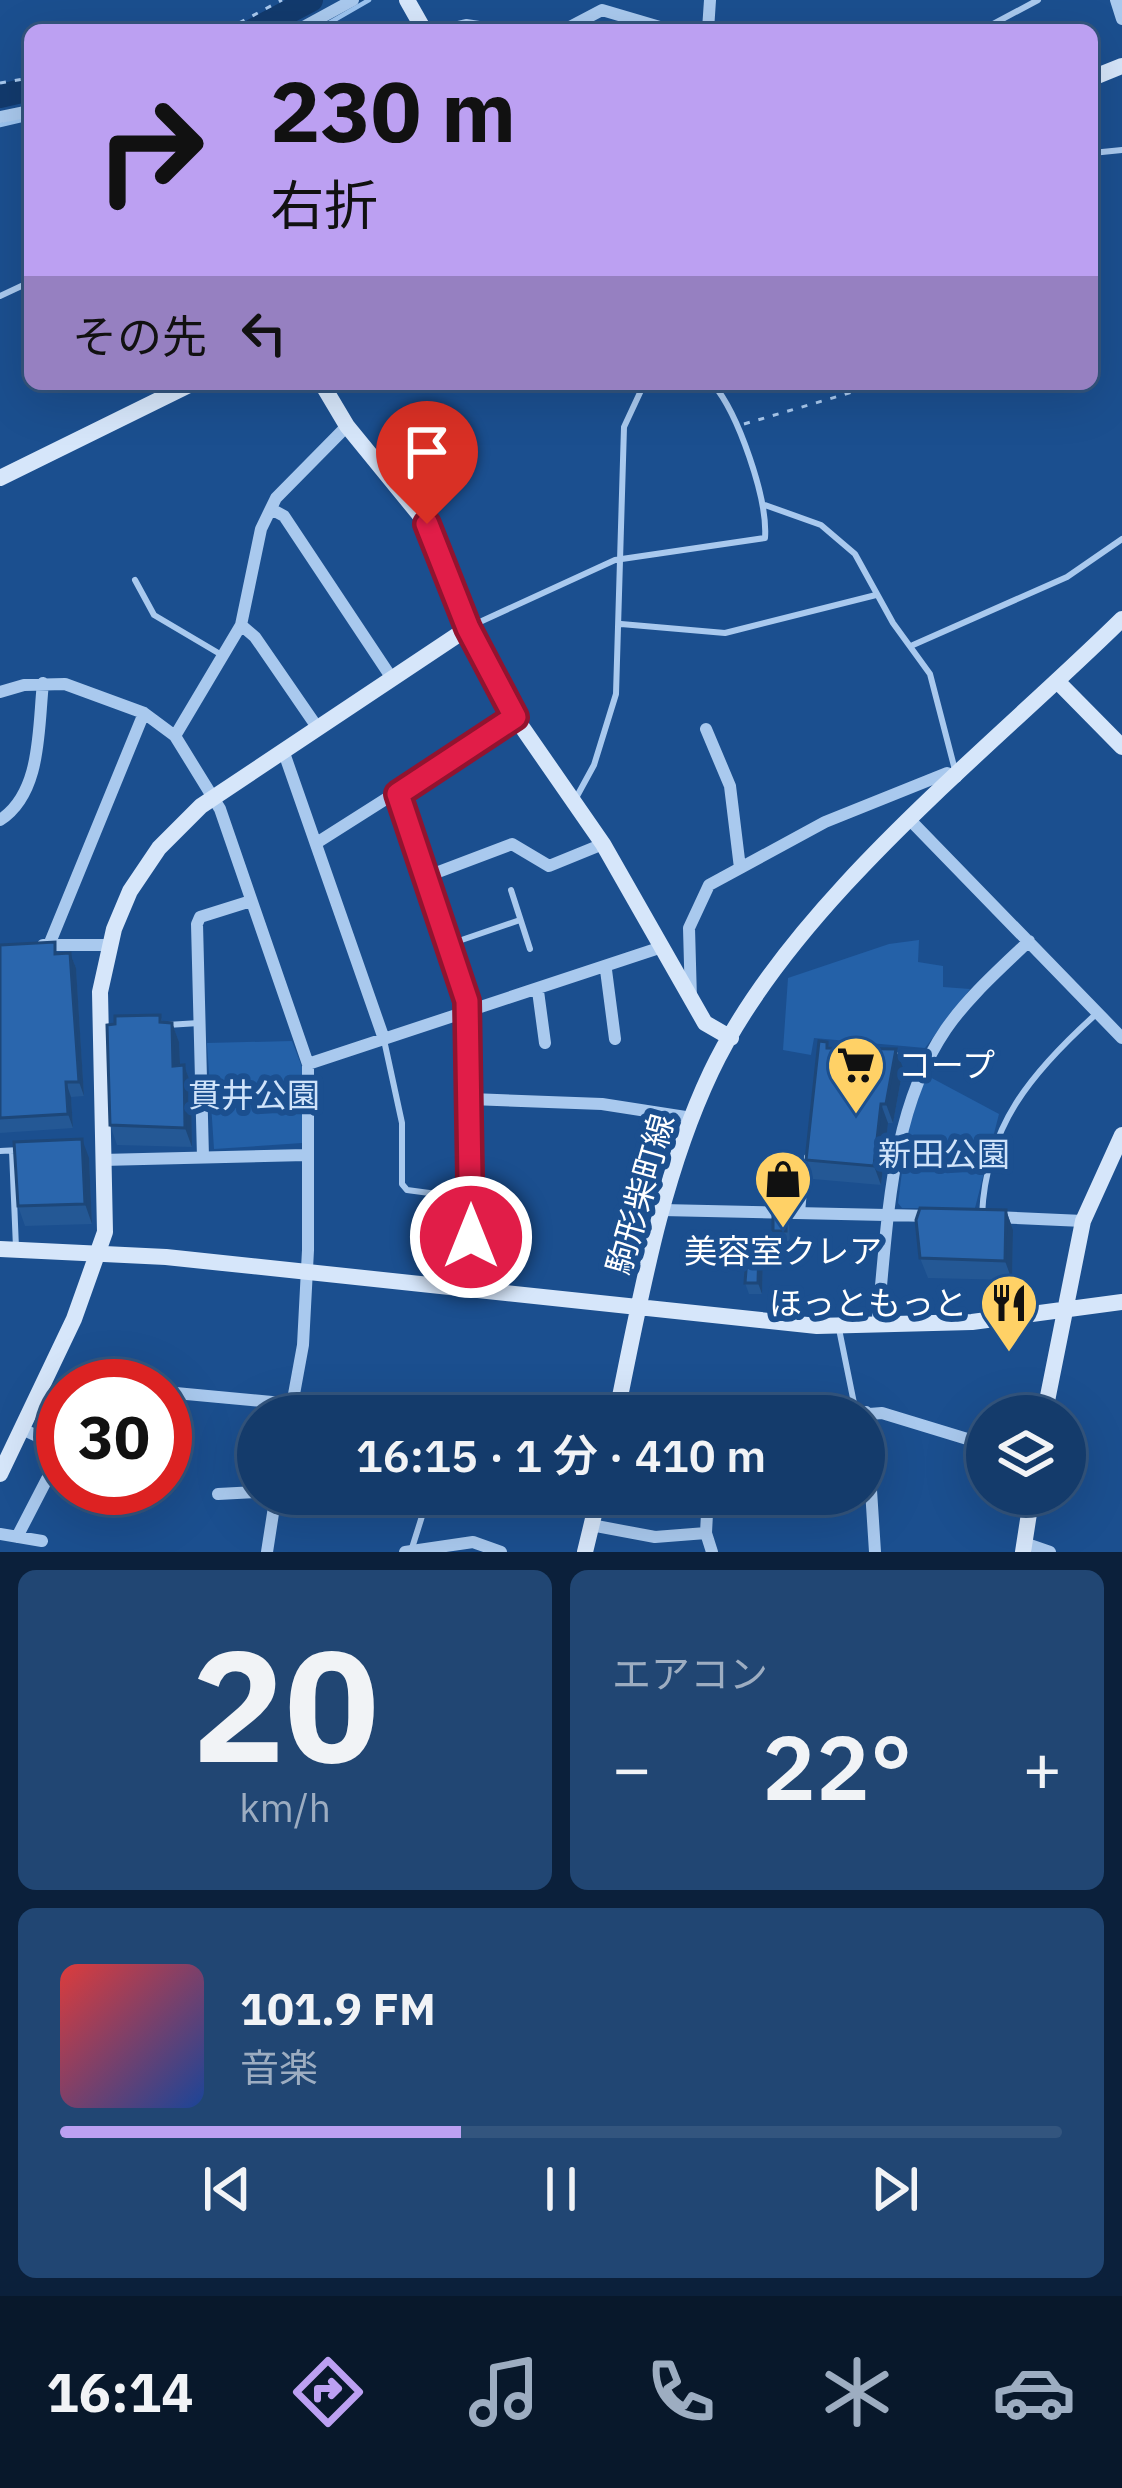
<!DOCTYPE html>
<html lang="ja">
<meta charset="utf-8">
<style>
body{margin:0;font-family:"IBM Plex Sans","Noto Sans JP",sans-serif;background:#214673;color:#f1f3f6;height:100vh;display:flex;flex-direction:column;font-size:45px;white-space:nowrap}
*{box-sizing:border-box;margin:0}
p{font-size:39px;color:#9dadc1}
.icon{flex:none;width:66px;height:66px;fill:none;stroke:currentColor;stroke-width:2;stroke-linecap:round;stroke-linejoin:round}
.map{position:relative;height:1552px;overflow:hidden}
.panel{display:flex;flex-direction:column;gap:18px;padding:18px;background:#0b203b;flex:1}
.panel>*{flex:none}
.hud{position:absolute;left:24px;top:24px;width:1074px;height:366px;border-radius:18px;box-shadow:0 12px 48px #0002,0 0 0 3px #33557e;background:#bca0f2;color:#111;overflow:hidden}
.tools{position:absolute;left:966px;top:1395px;display:grid;gap:24px}
.tools a{display:grid;place-items:center;width:120px;height:120px;border-radius:50%;background:#143b6b;box-shadow:0 12px 48px #0002,0 0 0 3px #33557e;font-size:60px}
.speed{position:absolute;left:36px;top:1359px;display:flex;gap:24px;font-size:60px;font-weight:700;text-align:center}
.speed>*{display:grid;place-content:center;width:156px;height:156px;border-radius:50%;background:#143b6b;box-shadow:0 12px 48px #0002,0 0 0 3px #33557e;line-height:1}
.speed .limit{border:18px solid #d22;background:#fff;color:#111}
.pin{position:absolute;display:grid;place-items:center;width:102px;height:102px;color:#fff;margin:-123px -51px;border-radius:50% 50% 50% 0;rotate:-45deg;box-shadow:0 0 12px #0007}
.pin .icon{rotate:45deg}
.me{position:absolute;width:132px;margin:-66px;rotate:0deg;stroke-linejoin:round;filter:drop-shadow(0 0 9px #0008)}
.turn{display:flex;align-items:center;gap:42px;height:252px;padding:0 48px;font-size:54px}
.turn .icon{width:156px;height:156px;stroke-width:2.5}
.turn b{display:block;font-size:84px;line-height:102px}
.then{display:flex;align-items:center;height:114px;padding:0 48px;background:#0003;gap:24px;font-size:45px}
.big{font-size:90px;font-weight:600;line-height:1.1}
.panel .widget{flex:1;display:flex;flex-direction:column;justify-content:center;gap:18px;min-width:0;padding:0 42px;border-radius:18px;background:#214673}
.panel .dial{align-items:center;gap:0}
.dial b{font-size:156px;line-height:1}
.song{display:flex;align-items:center;gap:36px}
.cover{width:144px;height:144px;border-radius:18px;background:linear-gradient(135deg,hsl(0 70% 55%),hsl(220 70% 35%))}
.played{height:12px;border-radius:6px;background:linear-gradient(90deg,#bca0f2 40%,#33557e 40%)}
.keys{display:flex;justify-content:space-around;direction:ltr}
.heat{display:flex;justify-content:space-between;align-items:center;font-size:66px;direction:ltr}
.panel .tiles{flex:1;display:grid;gap:18px;grid-template-columns:1fr 1fr}
.widget:last-child{grid-column:span 2}
.trip{position:absolute;left:237px;top:1395px;width:648px;height:120px;border-radius:60px;background:#143b6b;box-shadow:0 12px 48px #0002,0 0 0 3px #33557e;font-weight:600;line-height:120px;text-align:center}
.dock{display:flex;height:192px;justify-content:space-around;align-items:center;background:#08182b;color:#9dadc1}
.dock .icon{width:84px;height:84px}
.dock .selected{color:#bca0f2}
.dock b{font-size:54px;color:#f1f3f6}
.map>svg:first-child{display:block}
.green{fill:#2461a8}
.lines{fill:none;stroke-linecap:round;stroke-linejoin:round}
.stream{stroke:#9cc4f0;stroke-width:4.5}
.river{stroke:#123a6d;stroke-width:24}
.path{stroke:#a9c9ee;stroke-width:3;stroke-dasharray:6 9;stroke-linecap:butt}
.lane{stroke:#a9c9ee;stroke-width:6}
.street{stroke:#a9c9ee;stroke-width:12}
.secondary{stroke:#d6e6fa;stroke-width:16}
.wall{fill:#245895}
.shaded-wall{fill:#1d4779}
.building{fill:#2a66ad;stroke:#1d4779;stroke-width:3}
.route-casing{stroke:#92132f;stroke-width:30}
.route{stroke:#e11d48;stroke-width:21}
.labels{text-anchor:middle;stroke-width:12;stroke-linejoin:round;paint-order:stroke}
.poi-label{font-size:33px;fill:#fff;stroke:#1b4f8f;text-anchor:start}
.park-label{font-size:33px;fill:#cfe3fa;stroke:#1b4f8f}
.street-label{font-size:33px;fill:#fff;stroke:#1b4f8f}
</style>
<div class="map">
<svg width="1122" height="1552" viewBox="0 0 1122 1552">
<rect width="100%" height="100%" fill="#1b4f8f"/>
<!-- green -->
<path class="green" d="M919,940L918,962L943,966V987L970,989L925,1048L814,1038L811,1055L783,1050L788,978L889,944Z
M292,1041L302,1067V1143L214,1149L207,1043Z
M926,1075L999,1114L975,1208H902L898,1203L907,1133Z"/>
<g class="lines">
<!-- stream -->
<path class="stream" d="M317,30L369,0
M0,125L30,118"/>
<!-- river -->
<path class="river" d="M254,30L311,0
M0,96L30,89"/>
<!-- path -->
<path class="path" d="M226,30L282,0
M0,83L30,78
M744,424L880,384"/>
<!-- lane -->
<path class="lane" d="M982,30L1038,0
M1092,153L1122,150
M0,296L30,282
M765,505L821,525L855,554L893,623L930,674L955,770
M135,580L154,615L220,654
M621,624L725,633L876,595
M471,626L615,560L765,538C768,499 738,413 713,384
M913,645L1067,577L1122,539
M576,798L594,765L616,694L624,427L644,384
M511,890L530,949
M447,945L520,920
M167,1025L199,1023
M384,1040L402,1123V1184L407,1190L467,1198
M893,1055L927,1061
M0,1151L20,1150
M12,1151L16,1248
M802,1213L807,1157
M982,1215C986,1126 1031,1073 1095,1015
M839,1329L856,1413
M412,1548L429,1494"/>
<!-- street -->
<path class="street" d="M1116,0L1122,19
M298,30L353,0
M445,30L466,25L498,30
M564,30L602,10L670,30
M708,30L710,0
M0,117L30,111
M271,509L284,516L391,677
M241,625L255,637L317,727
M0,692L24,685L65,684L144,713L175,736L220,809L308,1064V1250L303,1345L290,1416
M706,729L730,786L740,868
M175,736L241,625L261,529L276,498L347,426
M283,750L384,1039
M398,794L469,1013V1289
M0,820C42,793 38,728 43,683
M912,822L1122,1038
M318,842L515,717
M425,877L512,844L549,866L603,844
M43,945H109
M49,945L144,713
M606,970L615,1039
M538,991L545,1043
M691,1000L689,928L709,885L825,822L947,773L956,777
M308,1064L662,947
M471,1099L602,1104L692,1118
M203,1157L197,924L200,917L251,901
M102,1160L306,1155
M662,1210L931,1216
M994,1217L1083,1221
M877,1326C888,1228 888,1114 946,1029C969,996 1000,969 1029,941
M165,1392L293,1404
M866,1412L875,1552
M844,1416L882,1413L987,1445
M22,1429L63,1448
M218,1494L258,1492
M708,1494L706,1533L712,1552
M591,1525L655,1537L706,1533
M0,1534L42,1541
M17,1537L47,1479
M1024,1543L1050,1552
M267,1552L276,1494
M405,1552L473,1542L501,1552"/>
<!-- secondary -->
<path class="secondary" d="M407,0L424,30
M1092,78L1122,66
M322,384L347,426L427,524L468,628L515,717L603,844L705,1023L731,1038
M0,478L191,384
M1058,682L1122,747
M0,1249L166,1257L817,1326L972,1322L1122,1302
M616,1416C640,1301 660,1180 711,1072C792,902 988,751 1122,619
M1044,1416L1083,1221L1122,1135
M0,1474L74,1319L105,1232L100,992L114,929L130,891L159,848L201,806L468,628
M585,1552L599,1494
M1023,1552L1032,1494"/>
</g>
<!-- wall -->
<path class="wall" d="M0,945L59,954L70,953L76,968L84,1096L71,1097L73,1128L0,1133Z
M160,1015L163,1022L172,1023L179,1042L180,1065H184L191,1084L192,1147L117,1145L110,1125L115,1024Z
M827,1042L829,1048L903,1068L893,1123H888L881,1185L813,1179L806,1160Z
M89,1158L92,1224L25,1226L18,1206Z
M1006,1210L1013,1230L1012,1280L928,1278L920,1258Z
M789,1224L790,1241H777L773,1231Z
M759,1245L763,1256L762,1294H749L745,1283Z"/>
<!-- shaded-wall -->
<path class="shaded-wall" d="M70,953L76,968L84,1096L79,1082Z
M172,1023L179,1042L181,1085L173,1066Z
M896,1049L903,1068L893,1123L886,1104Z
M184,1065L191,1084L192,1147L185,1128Z
M66,1082L71,1097L73,1128L68,1114Z
M881,1104L888,1123L881,1185L874,1166Z
M82,1139L89,1158L92,1224L85,1204Z
M1006,1210L1013,1230L1012,1280L1005,1261Z
M759,1245L763,1256L762,1294L758,1283Z"/>
<!-- building -->
<path class="building" d="M55,942V954L70,953L79,1082H66L68,1114L0,1118V945Z
M160,1015V1022L172,1023L173,1066L184,1065L185,1128L110,1125L107,1025L115,1024V1016Z
M819,1041L827,1042V1048L896,1049L886,1104H881L874,1166L806,1160Z
M82,1139L85,1204L18,1206L14,1142Z
M920,1208L1006,1210L1005,1261L920,1258L916,1220Z
M773,1214H786V1231H773Z
M748,1245H759L758,1283H745Z"/>
<g class="lines">
<!-- route casing -->
<g class="route-casing">
<path id="route" d="M427,524L468,628L515,717L398,794L467,1001L471,1237"/>
</g>
<!-- route -->
<use href="#route" class="route"/>
</g>
<!-- icons -->
<defs>
<g id="supermarket-pin" transform="scale(3)"><path d="M0 17L-7.5 6A9.5 9.5 0 1 1 7.5 6Z" fill="#ffd166" stroke="#1b4f8f"/><path d="M-6-5.5h2.5l.6 2H6L4.5 2H-2.5L-4.4-4H-6ZM-1.5 3.2a1.3 1.3 0 1 0 .1 0ZM3 3.2a1.3 1.3 0 1 0 .1 0Z" fill="#111"/></g>
<g id="shop-pin" transform="scale(3)"><path d="M0 17L-7.5 6A9.5 9.5 0 1 1 7.5 6Z" fill="#ffd166" stroke="#1b4f8f"/><path d="M-5-2.5h2.3a2.7 3.5 0 0 1 5.4 0H5L5.5 6h-11ZM-1.5-2.5h3a1.5 2.3 0 0 0-3 0Z" fill="#111"/></g>
<g id="restaurant-pin" transform="scale(3)"><path d="M0 17L-7.5 6A9.5 9.5 0 1 1 7.5 6Z" fill="#ffd166" stroke="#1b4f8f"/><path d="M-5-6h1v4h1v-4h1v4h1v-4h1v5L-1.5 .5V6h-2V.5L-5-1ZM5-6V6H3V1.5H1.5Q1.5-4 5-6Z" fill="#111"/></g>
</defs>
<g fill-rule="evenodd">
<use href="#supermarket-pin" x="856" y="1065"/>
<use href="#shop-pin" x="783" y="1179"/>
<use href="#restaurant-pin" x="1009" y="1303"/>
</g>
<g class="labels">
<!-- poi labels -->
<g class="poi-label">
<text x="898" y="1077">コープ</text>
<text x="783" y="1263" text-anchor="middle">美容室クレア</text>
<text x="967" y="1315" text-anchor="end">ほっともっと</text>
</g>
<!-- park labels -->
<g class="park-label">
<text x="254" y="1107">貫井公園</text>
<text x="944" y="1166">新田公園</text>
</g>
<!-- street labels -->
<g class="street-label">
<text transform="translate(640 1194) rotate(-74)" y="12">駒形柴町線</text>
</g>
</g>
</svg>
<div class="tools">
<a><svg class="icon" aria-label="layers" viewBox="0 0 24 24"><path d="M12 4l9 5-9 5-9-5zM3 14l9 5 9-5"/></svg></a>
</div>
<div class="speed"><div class="limit">30</div></div>
<div class="pin" style="left:427px;top:524px;background:#d93025"><svg class="icon" aria-label="arrive" viewBox="0 0 24 24"><path d="M6 21V4h12l-3 4 3 4H6"/></svg></div>
<svg class="me" style="left:471px;top:1237px" viewBox="-20 -20 40 40"><circle r="17" fill="#e11d48" stroke="#fff" stroke-width="3"/><path d="M0-11L8 9 0 5-8 9z" fill="#fff"/></svg>
<div class="trip">16:15 · 1 分 · 410 m</div>
<div class="hud">
<div class="turn"><svg class="icon" aria-label="right" viewBox="0 0 24 24"><path d="M7 20v-9h11M14 6l5 5-5 5"/></svg><div><b>230 m</b>右折</div></div>
<div class="then">その先<svg class="icon" aria-label="left" viewBox="0 0 24 24"><path d="M17 20v-9H6M10 6l-5 5 5 5"/></svg></div>
</div>
</div>
<section class="panel">
<div class="tiles">
<div class="widget dial"><b>20</b><p>km/h</p></div>
<div class="widget"><p>エアコン</p>
<div class="heat"><a>−</a><b class="big">22°</b><a>+</a></div>
</div>
<div class="widget">
<div class="song"><i class="cover"></i><div><b>101.9 FM</b><p>音楽</p></div></div>
<div class="played"></div>
<div class="keys"><svg class="icon" aria-label="previous" viewBox="0 0 24 24"><path d="M18 5L8 12l10 7zM5 5v14"/></svg><svg class="icon" aria-label="pause" viewBox="0 0 24 24"><path d="M8 5v14M16 5v14"/></svg><svg class="icon" aria-label="next" viewBox="0 0 24 24"><path d="M6 5l10 7-10 7zM19 5v14"/></svg></div>
</div>
</div>
</section>
<nav class="dock">
<b>16:14</b>
<svg class="icon selected" aria-label="directions" viewBox="0 0 24 24"><path d="M12 3l9 9-9 9-9-9zM9 14v-3h6M13 9l2 2-2 2"/></svg>
<svg class="icon" aria-label="music" viewBox="0 0 24 24"><path d="M9 18V5l10-2v13"/><circle cx="6" cy="18" r="3"/><circle cx="16" cy="16" r="3"/></svg>
<svg class="icon" aria-label="phone" viewBox="0 0 24 24"><path d="M5 4h4l2 5-3 2q2 4 5 5l2-3 5 2v4C11 20 4 13 5 4z"/></svg>
<svg class="icon" aria-label="climate" viewBox="0 0 24 24"><path d="M12 3v18M4 7l16 10M4 17L20 7"/></svg>
<svg class="icon" aria-label="car" viewBox="0 0 24 24"><path d="M5 17H2v-5l4-1 3-4h7l3 4 3 1v5h-3M9 17h6M6 11h13"/><circle cx="7" cy="17" r="2"/><circle cx="17" cy="17" r="2"/></svg>
</nav>
